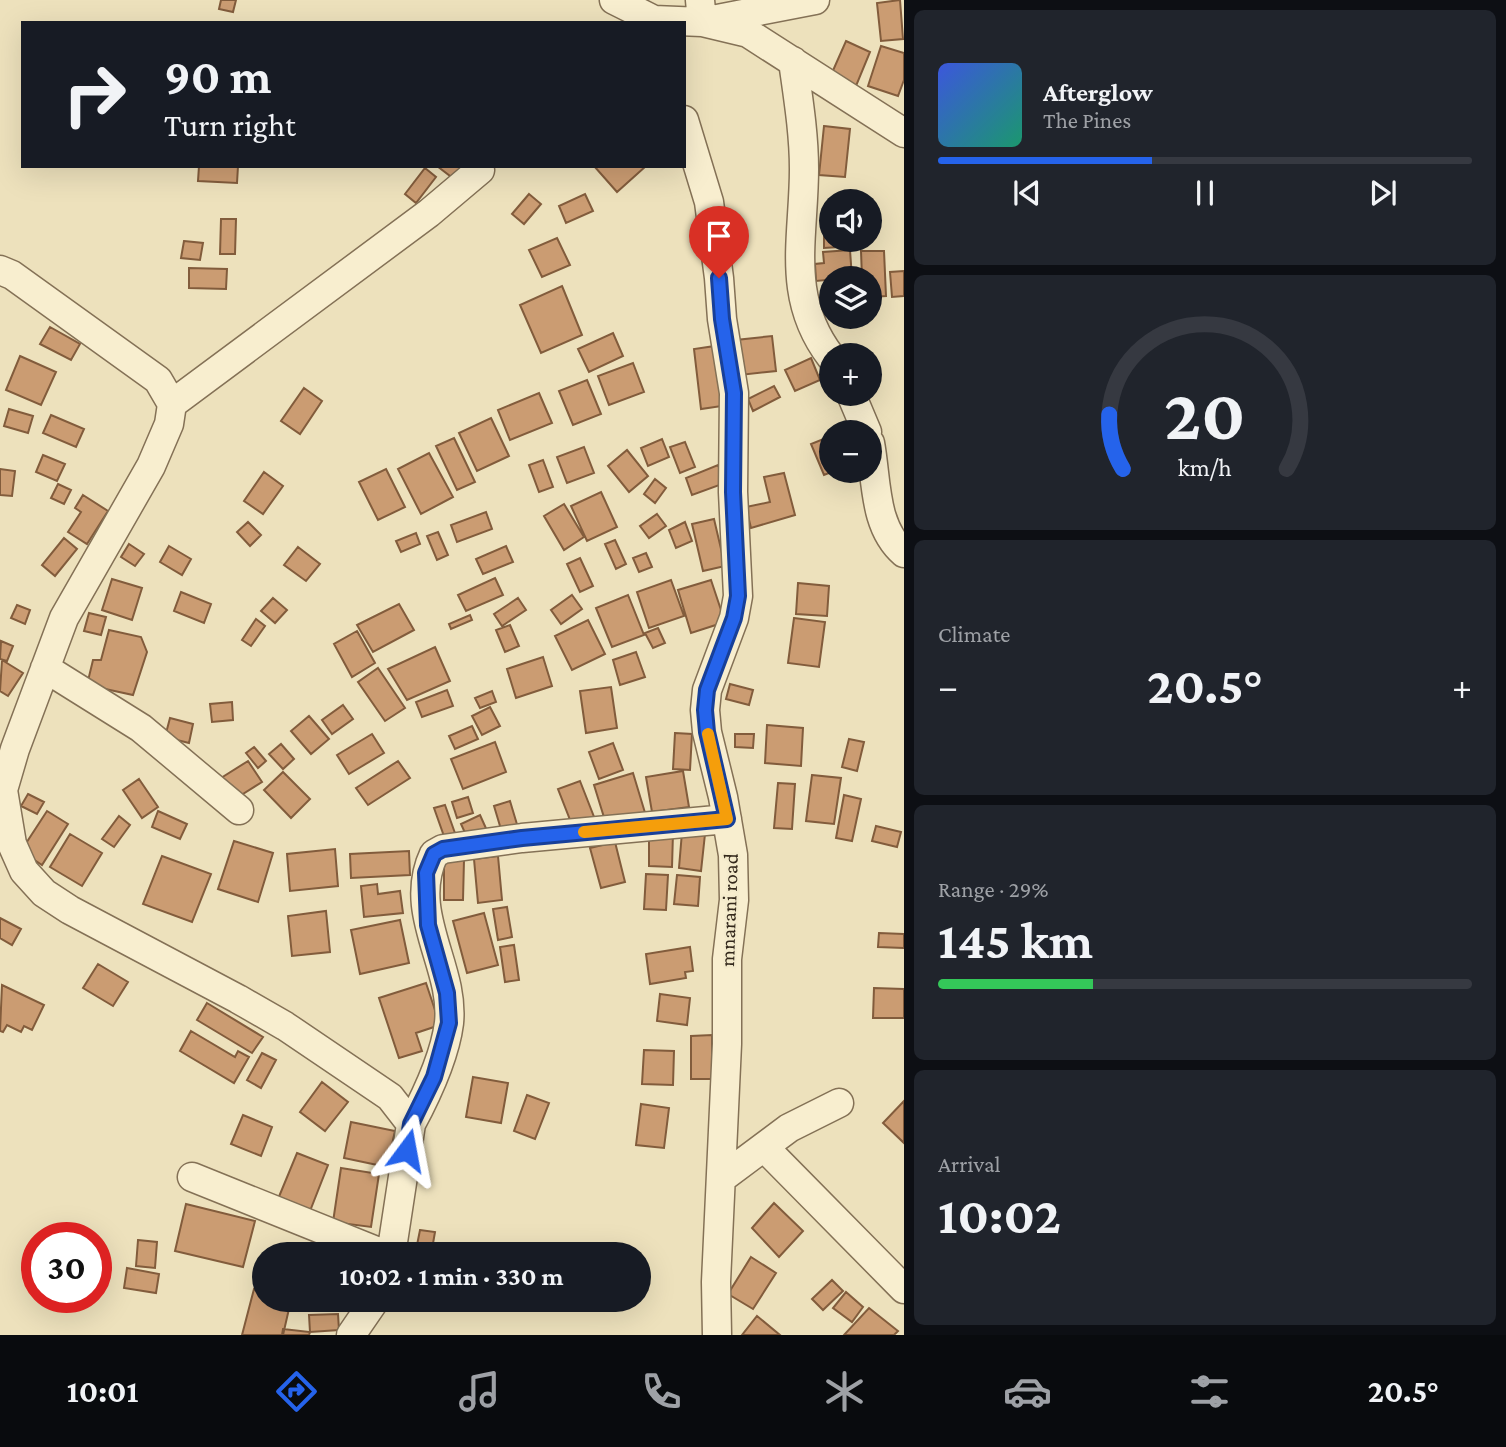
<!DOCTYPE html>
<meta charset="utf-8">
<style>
body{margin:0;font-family:"Crimson Pro",serif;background:#20242c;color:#f1f3f6;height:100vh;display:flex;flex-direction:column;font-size:26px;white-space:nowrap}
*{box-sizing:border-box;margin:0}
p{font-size:23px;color:#9ea1a6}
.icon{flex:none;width:38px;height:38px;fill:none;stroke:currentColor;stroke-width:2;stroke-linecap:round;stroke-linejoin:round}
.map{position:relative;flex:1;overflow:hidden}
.drawer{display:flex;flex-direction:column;gap:10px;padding:10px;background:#0d0f14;width:602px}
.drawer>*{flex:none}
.top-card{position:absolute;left:21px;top:21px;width:665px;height:147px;border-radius:0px;box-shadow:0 7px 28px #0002;background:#171b24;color:#f1f3f6;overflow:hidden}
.tools{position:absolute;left:819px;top:189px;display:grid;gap:14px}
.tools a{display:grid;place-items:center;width:63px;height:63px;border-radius:50%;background:#171b24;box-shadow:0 7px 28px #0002;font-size:35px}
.speed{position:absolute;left:21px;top:1222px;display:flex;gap:14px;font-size:35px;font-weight:700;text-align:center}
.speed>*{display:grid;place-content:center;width:91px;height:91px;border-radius:50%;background:#171b24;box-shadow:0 7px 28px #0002;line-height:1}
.speed .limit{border:10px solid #d22;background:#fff;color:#111}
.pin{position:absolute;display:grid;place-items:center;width:60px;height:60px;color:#fff;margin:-72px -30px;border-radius:50% 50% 50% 0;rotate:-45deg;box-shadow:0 0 7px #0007}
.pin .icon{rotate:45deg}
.me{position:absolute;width:77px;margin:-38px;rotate:13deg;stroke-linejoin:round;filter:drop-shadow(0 0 5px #0008)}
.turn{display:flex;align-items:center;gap:24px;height:147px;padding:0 28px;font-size:32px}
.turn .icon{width:91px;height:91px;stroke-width:2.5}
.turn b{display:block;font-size:49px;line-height:60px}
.big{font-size:52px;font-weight:700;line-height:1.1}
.drawer .widget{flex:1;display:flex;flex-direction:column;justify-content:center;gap:10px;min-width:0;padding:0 24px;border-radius:10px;background:#20242c}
.drawer .dial{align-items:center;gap:0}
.dial svg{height:182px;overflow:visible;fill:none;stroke:#363941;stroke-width:7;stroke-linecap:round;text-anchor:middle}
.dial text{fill:#f1f3f6;stroke:none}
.song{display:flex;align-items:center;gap:21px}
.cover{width:84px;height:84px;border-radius:10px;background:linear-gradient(135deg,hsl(230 70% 55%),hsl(160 70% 35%))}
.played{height:7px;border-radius:4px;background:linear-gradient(90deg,#2563eb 40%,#363941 40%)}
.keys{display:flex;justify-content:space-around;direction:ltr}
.heat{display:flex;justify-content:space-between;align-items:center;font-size:38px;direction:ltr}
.charge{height:10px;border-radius:5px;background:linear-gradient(90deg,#34c759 29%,#363941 0)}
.trip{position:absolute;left:252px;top:1242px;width:399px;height:70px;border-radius:35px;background:#171b24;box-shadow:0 7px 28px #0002;font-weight:700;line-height:70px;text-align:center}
.dock{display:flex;height:112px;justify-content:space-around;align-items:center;background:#090b0e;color:#9ea1a6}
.dock .icon{width:49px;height:49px}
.dock .on{color:#2563eb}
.dock b{font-size:32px;color:#f1f3f6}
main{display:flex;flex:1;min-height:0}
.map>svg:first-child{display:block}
.building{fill:#cb9c72;stroke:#825c3c;stroke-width:2}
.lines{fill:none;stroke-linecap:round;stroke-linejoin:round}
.street-casing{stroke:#847156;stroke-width:31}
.street{stroke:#f8eecf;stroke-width:28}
.route-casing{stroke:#184099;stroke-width:18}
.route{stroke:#2563eb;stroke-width:12}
.slow{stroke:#f59e0b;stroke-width:12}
.labels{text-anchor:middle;stroke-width:5;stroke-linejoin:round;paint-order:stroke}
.street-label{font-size:21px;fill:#33281b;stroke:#f4ebcc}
</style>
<main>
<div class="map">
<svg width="904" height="1335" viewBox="0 0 904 1335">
<rect width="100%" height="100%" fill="#ede1bc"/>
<!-- building -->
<path class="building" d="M221,0H236L233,12L219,9Z
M900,0L903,39L881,41L877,3Z
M846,41L870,52L856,86L831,75Z
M881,46L904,53V80L898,96L868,86Z
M824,126L850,129L845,177L819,175Z
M199,166H238L237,183L198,181Z
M437,166H463L454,179Z
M594,166H646L617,192Z
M425,168L436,177L416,203L405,194Z
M529,194L541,204L524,224L512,214Z
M585,194L593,211L566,223L559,206Z
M221,219H236L235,254H220Z
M824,232H831V240H839V247L824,248Z
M557,238L570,265L542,277L529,250Z
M184,241L203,243L200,260L181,258Z
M850,250L852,278H831V299H828L826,280L816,281L815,264L824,263L823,252Z
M861,251H884L886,296L870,297V278H862Z
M189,268L227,269L226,289L189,288Z
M904,271V296L892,297L890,272Z
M562,286L582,335L541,353L520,305Z
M50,327L80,344L71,360L40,344Z
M613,333L623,356L589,372L578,349Z
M772,336L776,371L740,375L736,340Z
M715,346L722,406L701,409L694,349Z
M20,356L56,372L41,405L6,390Z
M811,358L820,380L795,391L785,370Z
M633,363L644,392L609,405L598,376Z
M587,380L601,414L573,425L559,391Z
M774,386L780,397L753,411L748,399Z
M304,388L322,401L300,434L281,421Z
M539,393L552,423L510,440L498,410Z
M9,409L33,416L28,433L4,426Z
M51,415L84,429L76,447L43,433Z
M491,418L509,456L477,471L459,433Z
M831,436V471H834L824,475L811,444Z
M454,438L475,482L457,490L436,446Z
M662,439L669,457L648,466L641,448Z
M685,442L695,467L680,473L670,447Z
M584,447L594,473L567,483L557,457Z
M627,450L648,476L629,492L608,466Z
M429,453L453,497L421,514L398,469Z
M43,455L65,464L57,481L36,472Z
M543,460L553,487L539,492L529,465Z
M718,465L725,483L692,495L686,478Z
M0,469L15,471L12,496L0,495Z
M386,469L405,507L378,520L359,482Z
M264,472L283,486L263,514L244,501Z
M784,473L795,515L751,528L746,507L770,502L764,477Z
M655,479L666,488L655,503L644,494Z
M58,484L71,490L64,504L51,498Z
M601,492L617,527L587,541L571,506Z
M83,495L108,511L87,544L68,532L81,512L75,508Z
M564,504L584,537L564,550L544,516Z
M486,512L492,529L457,542L451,525Z
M657,514L666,526L649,538L640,526Z
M714,519L725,566L703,571L692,524Z
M248,522L261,535L250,546L237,532Z
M685,522L692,541L676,548L669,530Z
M438,532L448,555L437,560L427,536Z
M416,533L420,544L401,552L396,541Z
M64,538L77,549L55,576L42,565Z
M615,540L626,564L616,569L605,544Z
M129,544L144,554L135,566L121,557Z
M169,546L191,559L182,575L160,562Z
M506,546L513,562L483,574L476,559Z
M298,547L320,564L306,581L284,565Z
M646,553L652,567L639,572L633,558Z
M580,558L593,586L580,592L567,564Z
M495,578L503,595L466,611L458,595Z
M112,579L142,588L132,620L102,610Z
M671,580L684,616L649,628L637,592Z
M711,580L725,622L691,633L678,590Z
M798,583L829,586L827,616L796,614Z
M181,592L211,604L204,623L174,611Z
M572,595L582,609L561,624L551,610Z
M628,595L644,635L612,647L596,608Z
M273,598L287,610L275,623L261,611Z
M518,598L526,610L502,626L494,614Z
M399,604L414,630L373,652L357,625Z
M17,605L30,610L25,624L11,618Z
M89,613L106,617L101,635L84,631Z
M470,615L472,620L451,629L449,624Z
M794,618L825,622L819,667L788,663Z
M256,619L265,626L251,646L242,640Z
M588,620L605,654L572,670L555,636Z
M510,625L519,646L505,652L496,630Z
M658,628L665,643L653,648L645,633Z
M109,630L141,637L147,652L133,695L87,685L93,660H101Z
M357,631L375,663L352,677L334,644Z
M1,641L13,646L7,661L0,659Z
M435,647L450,681L407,700L388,669Z
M636,652L645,677L620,685L613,660Z
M543,657L552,686L516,698L507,669Z
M2,660L23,673L8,696L0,691Z
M378,668L405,708L385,721L358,682Z
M730,684L753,690L749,705L726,699Z
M611,687L617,728L586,733L580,691Z
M447,690L453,706L422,717L416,702Z
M492,691L496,702L480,708L475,698Z
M232,702L233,720L212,722L210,704Z
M343,705L353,719L332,734L322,720Z
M490,707L500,726L482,735L472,716Z
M309,716L329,739L311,754L291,731Z
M170,718L193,724L189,743L165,737Z
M767,725L803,728L801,766L765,763Z
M472,726L478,739L455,749L449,736Z
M675,733L692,734L690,770L673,769Z
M372,734L384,753L349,774L337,755Z
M735,734H754L753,748L735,747Z
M849,739L864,742L857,771L842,767Z
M495,742L506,772L463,789L451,759Z
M613,743L623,770L599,779L589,752Z
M281,744L294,759L283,769L269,754Z
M254,747L266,761L258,768L246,753Z
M248,761L262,782L235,799L221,778Z
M398,761L410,778L368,805L356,788Z
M683,771L689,807L652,812L646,777Z
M283,772L310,799L291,818L264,790Z
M633,773L646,816L607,827L594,785Z
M812,775L841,778L834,824L806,821Z
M139,779L158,807L142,818L123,790Z
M580,781L596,822L574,830L558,789Z
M778,783L795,784L792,829L774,828Z
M28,794L44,802L37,814L21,806Z
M844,795L861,799L852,841L836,838Z
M468,797L473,813L457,818L452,802Z
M510,801L519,831L503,836L494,806Z
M445,805L456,836L445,839L434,808Z
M47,811L68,824L42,865L21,851Z
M158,811L187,824L180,839L152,827Z
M480,815L489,835L470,844L461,824Z
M119,816L130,825L114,847L102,839Z
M876,826L901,832L897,847L872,841Z
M649,832L673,833L672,867L649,866Z
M682,832L705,834L701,871L679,868Z
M70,834L102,853L82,886L50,867Z
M234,841L273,853L258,902L218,889Z
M615,842L625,882L601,888L590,848Z
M335,849L338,886L290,891L287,854Z
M409,851L410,875L351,878L350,854Z
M162,856L211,874L192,922L143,904Z
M498,856L502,900L478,903L474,859Z
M444,860H464L463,900H444Z
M646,874L668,875L666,910L644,909Z
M677,875L700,877L698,906L674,904Z
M377,884L378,894L400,891L403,913L364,917L361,886Z
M507,907L512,937L498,940L493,909Z
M326,911L330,952L292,956L288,916Z
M484,913L498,965L467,973L453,921Z
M0,918L21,929L12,945L0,938Z
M400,920L409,963L360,974L351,930Z
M879,933L904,934V948L878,947Z
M514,945L519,980L505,982L500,947Z
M690,947L693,971L685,972L686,978L650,984L646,954Z
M98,964L128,982L113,1006L83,988Z
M426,983L440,1025L416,1033L422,1051L399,1058L379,998Z
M2,985L44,1005L32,1030L24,1026L21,1032L7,1025L3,1032L0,1031Z
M874,988L904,989V1018H873Z
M660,994L690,998L687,1025L657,1021Z
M207,1003L263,1037L252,1053L197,1020Z
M191,1031L235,1057L238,1051L249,1057L234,1083L180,1051Z
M712,1035V1079H691V1036Z
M644,1050L674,1051L673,1085L642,1084Z
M262,1053L276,1060L261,1088L247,1080Z
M473,1077L508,1083L501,1123L466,1117Z
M322,1082L348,1102L325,1131L300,1112Z
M527,1095L549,1103L535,1139L514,1131Z
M904,1101V1143L883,1123Z
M641,1104L669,1108L664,1148L636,1145Z
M243,1115L272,1127L261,1156L231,1144Z
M351,1122L395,1131L387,1167L344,1158Z
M297,1153L328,1165L310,1211L278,1199Z
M341,1168L379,1174L371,1227L333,1222Z
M774,1203L803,1231L779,1257L752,1228Z
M186,1204L255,1221L243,1267L175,1251Z
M420,1230L435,1232L431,1255H415Z
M138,1240L157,1242L155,1268L136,1266Z
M327,1242L342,1255H317Z
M751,1257L776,1273L753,1309L728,1294Z
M127,1268L159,1274L156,1293L124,1288Z
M832,1280L843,1291L823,1310L812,1299Z
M254,1289L264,1292V1300H291L283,1335H242Z
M846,1292L863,1307L852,1322L833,1308Z
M869,1308L898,1331L894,1335H844Z
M338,1314L339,1330L310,1332L309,1315Z
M757,1316L780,1335H742Z
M283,1329L310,1332L309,1335H282Z"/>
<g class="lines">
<!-- street casing -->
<g class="street-casing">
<path id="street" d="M614,0L654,20L702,22L748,33L904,133
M700,0L702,22L815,0
M793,61C798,97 804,133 804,169C804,238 785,297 831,357
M684,120L709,202L719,278L722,319L734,393L733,492L738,596L734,618L707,690L705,710L707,732L723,797L733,855L734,900L727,959V1044L716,1282L717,1335
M0,270L12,275L158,380L172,404L169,424L151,466L64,618L15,749L3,790L12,844L24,871L44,893L70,910L238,999L285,1026L390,1097L411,1124L391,1255
M851,394L867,432
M172,404L429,213L480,170
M870,443C877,480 873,526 904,553
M45,668L141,728L239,810
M411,1124C426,1096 445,1055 449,1023C455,966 406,913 434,854L443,849L522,838L727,819
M764,1147L904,1289
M192,1177L386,1255
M722,1178L789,1128L839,1103
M351,1335L375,1300"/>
</g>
<!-- street -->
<use href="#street" class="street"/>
</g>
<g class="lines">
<!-- route casing -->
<g class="route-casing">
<path id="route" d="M407,1150L411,1124L434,1077L449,1023L447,993L428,925L426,873L434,854L443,849L522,838L727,819L707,732L705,710L707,690L734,618L738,596L733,492L734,393L722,319L719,278"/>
</g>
<!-- route -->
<use href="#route" class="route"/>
<!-- slow -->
<path class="slow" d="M584,832L727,819L708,734"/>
</g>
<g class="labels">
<!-- street labels -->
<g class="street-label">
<text transform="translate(729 910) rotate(-88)" y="7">mnarani road</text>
</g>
</g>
</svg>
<div class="tools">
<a><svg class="icon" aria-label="sound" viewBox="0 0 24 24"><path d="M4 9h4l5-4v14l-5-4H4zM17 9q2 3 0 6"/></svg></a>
<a><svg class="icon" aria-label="layers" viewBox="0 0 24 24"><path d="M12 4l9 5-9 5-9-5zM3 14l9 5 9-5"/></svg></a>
<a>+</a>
<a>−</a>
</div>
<div class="speed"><div class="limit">30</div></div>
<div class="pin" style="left:719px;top:278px;background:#d93025"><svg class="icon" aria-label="arrive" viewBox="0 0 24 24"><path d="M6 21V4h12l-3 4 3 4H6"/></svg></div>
<svg class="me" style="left:407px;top:1150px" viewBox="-20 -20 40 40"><path d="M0-17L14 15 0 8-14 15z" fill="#2563eb" stroke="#fff" stroke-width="4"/></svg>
<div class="trip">10:02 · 1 min · 330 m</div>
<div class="top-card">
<div class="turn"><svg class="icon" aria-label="right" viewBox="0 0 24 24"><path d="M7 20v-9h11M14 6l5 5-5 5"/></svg><div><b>90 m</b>Turn right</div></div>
</div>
</div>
<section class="drawer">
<div class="widget">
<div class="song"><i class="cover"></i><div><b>Afterglow</b><p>The Pines</p></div></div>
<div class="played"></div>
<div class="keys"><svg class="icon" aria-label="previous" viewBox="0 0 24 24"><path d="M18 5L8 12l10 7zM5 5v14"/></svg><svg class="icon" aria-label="pause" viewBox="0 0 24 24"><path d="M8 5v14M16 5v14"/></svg><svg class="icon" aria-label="next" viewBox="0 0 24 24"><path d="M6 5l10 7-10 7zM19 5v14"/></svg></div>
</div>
<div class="widget dial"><svg viewBox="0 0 100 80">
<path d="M14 69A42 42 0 1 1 86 69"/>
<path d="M14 69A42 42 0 0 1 8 45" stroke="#2563eb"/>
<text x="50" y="56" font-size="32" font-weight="700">20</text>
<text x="50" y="72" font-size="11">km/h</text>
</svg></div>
<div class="widget"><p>Climate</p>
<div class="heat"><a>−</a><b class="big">20.5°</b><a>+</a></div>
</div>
<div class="widget"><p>Range · 29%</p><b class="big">145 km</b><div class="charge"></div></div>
<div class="widget"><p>Arrival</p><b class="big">10:02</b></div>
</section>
</main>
<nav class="dock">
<b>10:01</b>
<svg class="icon on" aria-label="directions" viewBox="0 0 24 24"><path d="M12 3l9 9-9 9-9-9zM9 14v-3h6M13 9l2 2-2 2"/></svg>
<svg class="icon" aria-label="music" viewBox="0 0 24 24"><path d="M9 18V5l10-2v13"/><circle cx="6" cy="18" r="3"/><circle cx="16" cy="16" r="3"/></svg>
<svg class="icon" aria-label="phone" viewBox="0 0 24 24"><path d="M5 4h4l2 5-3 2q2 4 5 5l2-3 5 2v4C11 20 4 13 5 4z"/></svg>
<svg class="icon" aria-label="climate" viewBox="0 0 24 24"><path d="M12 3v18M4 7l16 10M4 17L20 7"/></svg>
<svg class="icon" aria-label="car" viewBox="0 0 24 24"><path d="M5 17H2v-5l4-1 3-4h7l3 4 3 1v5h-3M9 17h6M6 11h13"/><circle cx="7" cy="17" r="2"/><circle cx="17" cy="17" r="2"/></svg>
<svg class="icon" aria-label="filters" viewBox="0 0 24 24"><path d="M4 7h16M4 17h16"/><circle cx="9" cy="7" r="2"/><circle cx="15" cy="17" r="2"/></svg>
<b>20.5°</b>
</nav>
